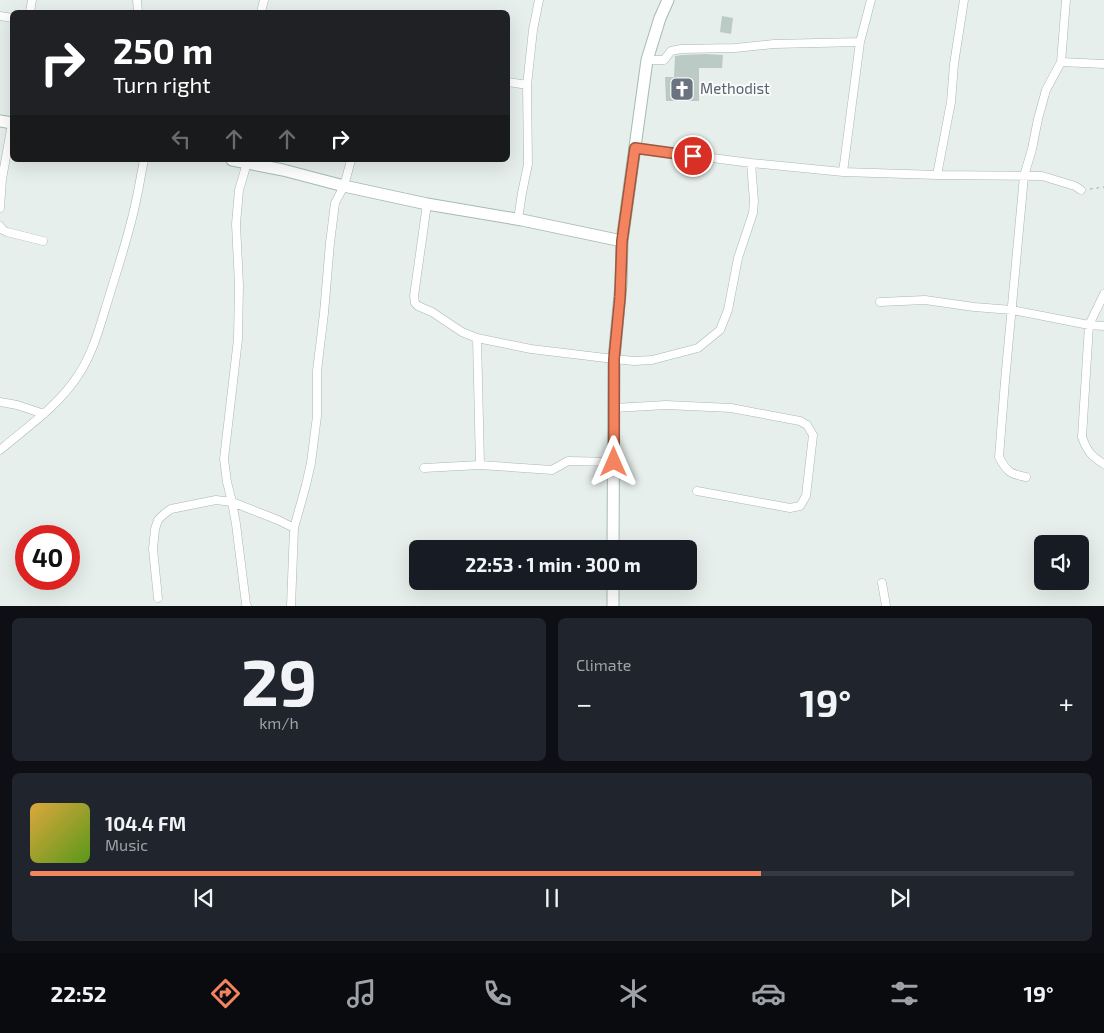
<!DOCTYPE html>
<meta charset="utf-8">
<style>
body{margin:0;font-family:"Exo 2",sans-serif;background:#20242c;color:#f1f3f6;height:100vh;display:flex;flex-direction:column;font-size:19px;white-space:nowrap}
*{box-sizing:border-box;margin:0}
p{font-size:16px;color:#9ea1a6}
.icon{flex:none;width:28px;height:28px;fill:none;stroke:currentColor;stroke-width:2;stroke-linecap:round;stroke-linejoin:round}
.map{position:relative;height:606px;overflow:hidden}
.sheet{display:flex;flex-direction:column;gap:12px;padding:12px;background:#0d0f14;flex:1}
.sheet>*{flex:none}
.top-card{position:absolute;left:10px;top:10px;width:500px;height:152px;border-radius:8px;box-shadow:0 5px 20px #0002;background:#202124;color:#fff;overflow:hidden}
.controls{position:absolute;left:1034px;top:535px;display:grid;gap:10px}
.controls a{display:grid;place-items:center;width:55px;height:55px;border-radius:8px;background:#171b24;box-shadow:0 5px 20px #0002;font-size:25px}
.speed{position:absolute;left:15px;top:525px;display:flex;gap:10px;font-size:25px;font-weight:700;text-align:center}
.speed>*{display:grid;place-content:center;width:65px;height:65px;border-radius:50%;background:#171b24;box-shadow:0 5px 20px #0002;line-height:1}
.speed .limit{border:8px solid #d22;background:#fff;color:#111}
.pin{position:absolute;display:grid;place-items:center;width:42px;height:42px;color:#fff;margin:-21px;border:2px solid #fff;border-radius:50%;box-shadow:0 1px 5px #0007}
.me{position:absolute;width:55px;margin:-28px;rotate:0deg;stroke-linejoin:round;filter:drop-shadow(0 0 4px #0008)}
.turn{display:flex;align-items:center;gap:18px;height:105px;padding:0 20px;font-size:22px}
.turn .icon{width:65px;height:65px;stroke-width:2.5}
.turn b{display:block;font-size:35px;line-height:42px}
.lanes{display:flex;align-items:center;height:48px;padding:0 20px;background:#0003;justify-content:center;gap:25px;direction:ltr}
.lanes .off{opacity:.35}
.big{font-size:38px;font-weight:700;line-height:1.1}
.sheet .card{flex:1;display:flex;flex-direction:column;justify-content:center;gap:8px;min-width:0;padding:0 18px;border-radius:8px;background:#20242c}
.sheet .dial{align-items:center;gap:0}
.dial b{font-size:65px;line-height:1}
.song{display:flex;align-items:center;gap:15px}
.cover{width:60px;height:60px;border-radius:8px;background:linear-gradient(135deg,hsl(40 70% 55%),hsl(90 70% 35%))}
.played{height:5px;border-radius:2px;background:linear-gradient(90deg,#f4845f 70%,#363941 70%)}
.keys{display:flex;justify-content:space-around;direction:ltr}
.heat{display:flex;justify-content:space-between;align-items:center;font-size:28px;direction:ltr}
.sheet .tiles{flex:1;display:grid;gap:12px;grid-template-columns:1fr 1fr}
.card:last-child{grid-column:span 2}
.trip{position:absolute;left:409px;top:540px;width:288px;height:50px;border-radius:8px;background:#171b24;box-shadow:0 5px 20px #0002;font-weight:700;line-height:50px;text-align:center}
.tab-bar{display:flex;height:80px;justify-content:space-around;align-items:center;background:#090b0e;color:#9ea1a6}
.tab-bar .icon{width:35px;height:35px}
.tab-bar .active{color:#f4845f}
.tab-bar b{font-size:22px;color:#f1f3f6}
.map>svg:first-child{display:block}
.building{fill:#bbcac4}
.lines{fill:none;stroke-linecap:round;stroke-linejoin:round}
.street-casing{stroke:#a8b8b2;stroke-width:9}
.secondary-casing{stroke:#a4bbb3;stroke-width:13}
.path{stroke:#86b3a5;stroke-width:1;stroke-dasharray:2.5 4;stroke-linecap:butt}
.street{stroke:#fff;stroke-width:8}
.secondary{stroke:#fff;stroke-width:11}
.route-casing{stroke:#9f563e;stroke-width:12}
.route{stroke:#f4845f;stroke-width:9}
.labels{text-anchor:middle;stroke-width:4;stroke-linejoin:round;paint-order:stroke}
.worship-label{font-size:15px;fill:#5b616d;stroke:#f7fbf9;text-anchor:start}
</style>
<div class="map">
<svg width="1104" height="606" viewBox="0 0 1104 606">
<rect width="100%" height="100%" fill="#e6efeb"/>
<!-- building -->
<path class="building" d="M722,16L733,18L731,34L720,32Z
M706,54L723,55L722,68H699V101H666L665,77H674L675,56L682,55Z"/>
<g class="lines">
<!-- street casing -->
<g class="street-casing">
<path id="street" d="M137,0L138,12
M30,12L32,0
M261,12L264,0
M0,16L12,18
M647,60H664L671,51L681,49L735,48L774,44L860,42
M1061,62L1104,64
M508,82L527,85
M635,148L751,163L843,172L937,175L1042,176L1075,186L1081,190
M247,163L239,190L236,224L239,285L238,339L224,459L227,482L232,502L236,524L246,604L247,606
M843,172L860,42L871,0
M937,175L951,102L954,64L964,0
M427,204L414,296L415,303L418,306L432,312L462,332L477,338L531,349L614,359L634,361L652,360L698,348L720,330L728,310L738,258L753,213L754,201L751,163
M0,208L2,179L12,124
M518,219L522,193L528,164L527,85L533,30L539,0
M0,226L3,230L7,232L43,241
M1104,294L1089,325L1082,437C1087,451 1091,456 1104,464
M880,302L925,300L974,307L1012,310L1089,325L1104,326
M477,338L480,465
M0,402L17,405L44,414
M614,408L666,405L731,408L800,421L807,425L813,435L806,496L800,506L790,508L697,491
M0,450C27,427 57,407 77,377C93,354 100,326 108,300C118,267 129,235 136,201C139,188 141,174 144,160
M424,468L480,465L552,470L568,461L614,462
M1026,477C1010,474 1007,472 999,457L1005,381L1024,176L1032,149L1038,119L1046,90L1061,62L1066,0
M882,583L886,606
M158,598L153,549L155,529L158,520L164,514L171,509L216,500L232,502L278,520L294,528
M291,606L294,528L306,485L311,463L317,416V371L324,313L330,243L335,203L344,186L351,160"/>
</g>
<!-- secondary casing -->
<g class="secondary-casing">
<path id="secondary" d="M0,121L12,123
M232,160L283,170L344,186L427,204L522,220L622,241
M613,549L614,359L621,284L622,241L647,60L660,18L668,0
M613,581V606"/>
</g>
<!-- path -->
<path class="path" d="M1090,189L1104,187"/>
<!-- street -->
<use href="#street" class="street"/>
<!-- secondary -->
<use href="#secondary" class="secondary"/>
</g>
<g class="lines">
<!-- route casing -->
<g class="route-casing">
<path id="route" d="M614,462V359L620,297L622,241L635,148L693,156"/>
</g>
<!-- route -->
<use href="#route" class="route"/>
</g>
<!-- icons -->
<defs>
<g id="church-square" transform="scale(1.25)"><rect x="-9" y="-9" width="18" height="18" rx="4" fill="#6b7280" stroke="#f7fbf9"/><path d="M-1.2-6h2.4v3.5h3.3v2.4h-3.3V6h-2.4V-.1h-3.3v-2.4h3.3Z" fill="#fff"/></g>
</defs>
<g fill-rule="evenodd">
<use href="#church-square" x="682" y="89"/>
</g>
<g class="labels">
<!-- worship labels -->
<g class="worship-label">
<text x="700" y="94">Methodist</text>
</g>
</g>
</svg>
<div class="controls">
<a><svg class="icon" aria-label="sound" viewBox="0 0 24 24"><path d="M4 9h4l5-4v14l-5-4H4zM17 9q2 3 0 6"/></svg></a>
</div>
<div class="speed"><div class="limit">40</div></div>
<div class="pin" style="left:693px;top:156px;background:#d93025"><svg class="icon" aria-label="arrive" viewBox="0 0 24 24"><path d="M6 21V4h12l-3 4 3 4H6"/></svg></div>
<svg class="me" style="left:614px;top:462px" viewBox="-20 -20 40 40"><path d="M0-17L14 15 0 8-14 15z" fill="#f4845f" stroke="#fff" stroke-width="4"/></svg>
<div class="trip">22:53 · 1 min · 300 m</div>
<div class="top-card">
<div class="turn"><svg class="icon" aria-label="right" viewBox="0 0 24 24"><path d="M7 20v-9h11M14 6l5 5-5 5"/></svg><div><b>250 m</b>Turn right</div></div>
<div class="lanes"><svg class="icon off" aria-label="left" viewBox="0 0 24 24"><path d="M17 20v-9H6M10 6l-5 5 5 5"/></svg><svg class="icon off" aria-label="ahead" viewBox="0 0 24 24"><path d="M12 20V5M6 11l6-6 6 6"/></svg><svg class="icon off" aria-label="ahead" viewBox="0 0 24 24"><path d="M12 20V5M6 11l6-6 6 6"/></svg><svg class="icon" aria-label="right" viewBox="0 0 24 24"><path d="M7 20v-9h11M14 6l5 5-5 5"/></svg></div>
</div>
</div>
<section class="sheet">
<div class="tiles">
<div class="card dial"><b>29</b><p>km/h</p></div>
<div class="card"><p>Climate</p>
<div class="heat"><a>−</a><b class="big">19°</b><a>+</a></div>
</div>
<div class="card">
<div class="song"><i class="cover"></i><div><b>104.4 FM</b><p>Music</p></div></div>
<div class="played"></div>
<div class="keys"><svg class="icon" aria-label="previous" viewBox="0 0 24 24"><path d="M18 5L8 12l10 7zM5 5v14"/></svg><svg class="icon" aria-label="pause" viewBox="0 0 24 24"><path d="M8 5v14M16 5v14"/></svg><svg class="icon" aria-label="next" viewBox="0 0 24 24"><path d="M6 5l10 7-10 7zM19 5v14"/></svg></div>
</div>
</div>
</section>
<nav class="tab-bar">
<b>22:52</b>
<svg class="icon active" aria-label="directions" viewBox="0 0 24 24"><path d="M12 3l9 9-9 9-9-9zM9 14v-3h6M13 9l2 2-2 2"/></svg>
<svg class="icon" aria-label="music" viewBox="0 0 24 24"><path d="M9 18V5l10-2v13"/><circle cx="6" cy="18" r="3"/><circle cx="16" cy="16" r="3"/></svg>
<svg class="icon" aria-label="phone" viewBox="0 0 24 24"><path d="M5 4h4l2 5-3 2q2 4 5 5l2-3 5 2v4C11 20 4 13 5 4z"/></svg>
<svg class="icon" aria-label="climate" viewBox="0 0 24 24"><path d="M12 3v18M4 7l16 10M4 17L20 7"/></svg>
<svg class="icon" aria-label="car" viewBox="0 0 24 24"><path d="M5 17H2v-5l4-1 3-4h7l3 4 3 1v5h-3M9 17h6M6 11h13"/><circle cx="7" cy="17" r="2"/><circle cx="17" cy="17" r="2"/></svg>
<svg class="icon" aria-label="filters" viewBox="0 0 24 24"><path d="M4 7h16M4 17h16"/><circle cx="9" cy="7" r="2"/><circle cx="15" cy="17" r="2"/></svg>
<b>19°</b>
</nav>
